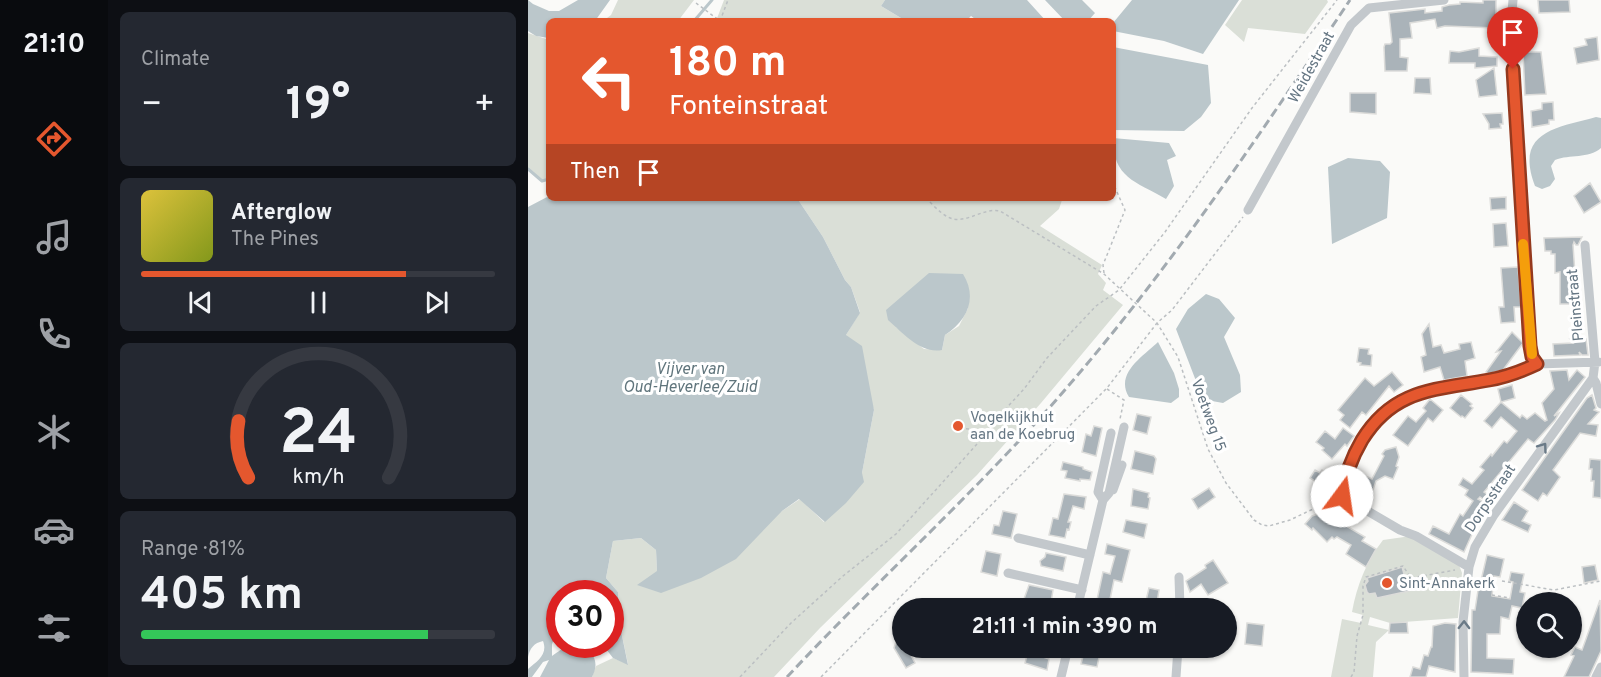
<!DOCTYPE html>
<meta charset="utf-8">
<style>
body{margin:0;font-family:Overpass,sans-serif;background:#242831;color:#f1f3f6;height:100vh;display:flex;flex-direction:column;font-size:22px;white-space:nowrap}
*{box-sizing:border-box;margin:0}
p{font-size:20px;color:#9ea1a6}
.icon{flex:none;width:33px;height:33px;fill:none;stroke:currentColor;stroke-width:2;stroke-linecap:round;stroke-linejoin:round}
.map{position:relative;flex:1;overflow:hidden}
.panel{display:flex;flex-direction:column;gap:12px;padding:12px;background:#0d0f14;width:420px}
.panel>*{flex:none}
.guide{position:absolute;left:18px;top:18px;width:570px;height:183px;border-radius:9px;box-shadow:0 2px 4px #0004;background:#e4572e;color:#fff;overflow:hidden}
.controls{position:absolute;left:988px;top:592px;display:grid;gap:12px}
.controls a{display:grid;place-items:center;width:66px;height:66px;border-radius:50%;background:#171b24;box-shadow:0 2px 4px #0004;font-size:30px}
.speed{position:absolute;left:18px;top:580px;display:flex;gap:12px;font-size:30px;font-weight:700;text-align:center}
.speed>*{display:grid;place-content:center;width:78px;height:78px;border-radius:50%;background:#171b24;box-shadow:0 2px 4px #0004;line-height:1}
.speed .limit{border:9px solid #d22;background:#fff;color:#111}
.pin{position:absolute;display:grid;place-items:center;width:51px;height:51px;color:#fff;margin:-62px -26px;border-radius:50% 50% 50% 0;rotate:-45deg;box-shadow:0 0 6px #0007}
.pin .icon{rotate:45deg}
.me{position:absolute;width:66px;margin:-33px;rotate:14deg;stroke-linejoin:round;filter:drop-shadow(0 0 4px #0008)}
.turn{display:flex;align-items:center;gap:21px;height:126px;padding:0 24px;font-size:27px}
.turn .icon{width:78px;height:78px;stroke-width:2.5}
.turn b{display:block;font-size:42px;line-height:51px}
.then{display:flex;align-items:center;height:57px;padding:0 24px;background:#0003;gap:12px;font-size:22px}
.big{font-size:45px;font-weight:700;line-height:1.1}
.panel .widget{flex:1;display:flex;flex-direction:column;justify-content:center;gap:9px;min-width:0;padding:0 21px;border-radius:9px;background:#242831}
.panel .dial{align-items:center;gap:0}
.dial svg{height:156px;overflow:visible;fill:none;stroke:#363941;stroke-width:7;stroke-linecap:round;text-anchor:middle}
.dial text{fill:#f1f3f6;stroke:none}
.song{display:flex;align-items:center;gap:18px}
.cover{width:72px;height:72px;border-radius:9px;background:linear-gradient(135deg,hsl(50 70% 55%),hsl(70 70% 35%))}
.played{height:6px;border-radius:3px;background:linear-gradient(90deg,#e4572e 75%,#363941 75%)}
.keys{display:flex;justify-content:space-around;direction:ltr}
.heat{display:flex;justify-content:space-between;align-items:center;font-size:33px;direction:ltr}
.charge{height:9px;border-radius:4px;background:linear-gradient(90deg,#34c759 81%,#363941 0)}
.trip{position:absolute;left:364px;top:598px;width:345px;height:60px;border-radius:30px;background:#171b24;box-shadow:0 2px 4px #0004;font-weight:700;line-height:60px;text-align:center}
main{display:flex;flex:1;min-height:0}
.menu{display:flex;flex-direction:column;width:108px;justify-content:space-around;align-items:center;background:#090b0e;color:#9ea1a6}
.menu .icon{width:42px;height:42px}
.menu .current{color:#e4572e}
.menu b{font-size:27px;color:#f1f3f6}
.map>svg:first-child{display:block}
.green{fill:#dadfd7;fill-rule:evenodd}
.water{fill:#bbc7cb}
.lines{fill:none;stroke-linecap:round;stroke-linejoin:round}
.stream{stroke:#bbc7cb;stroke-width:3}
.building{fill:#aab3b9;stroke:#dcdcda;stroke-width:1.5}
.path{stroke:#bbbfc2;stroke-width:1.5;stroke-dasharray:3 3;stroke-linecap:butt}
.minor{stroke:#c3c8cc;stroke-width:9}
.rail{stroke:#a2aab0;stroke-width:3;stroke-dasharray:9 4.5;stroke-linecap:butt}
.oneway{stroke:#6a7a87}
.route-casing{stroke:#94391e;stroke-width:15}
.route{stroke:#e4572e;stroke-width:10}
.slow{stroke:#f59e0b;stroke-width:10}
.poi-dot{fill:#e4572e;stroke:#fff;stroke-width:2}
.labels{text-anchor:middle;stroke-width:6;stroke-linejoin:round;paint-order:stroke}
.street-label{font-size:15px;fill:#657683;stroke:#fff}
.poi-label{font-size:15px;fill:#657683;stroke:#fff;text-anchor:start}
.water-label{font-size:16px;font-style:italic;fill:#60757c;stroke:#fff}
</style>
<main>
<nav class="menu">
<b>21:10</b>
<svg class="icon current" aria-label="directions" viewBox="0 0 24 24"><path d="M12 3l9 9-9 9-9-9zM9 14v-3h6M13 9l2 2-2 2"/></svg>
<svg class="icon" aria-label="music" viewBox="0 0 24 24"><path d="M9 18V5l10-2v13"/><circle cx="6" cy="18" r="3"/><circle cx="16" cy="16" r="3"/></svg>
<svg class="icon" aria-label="phone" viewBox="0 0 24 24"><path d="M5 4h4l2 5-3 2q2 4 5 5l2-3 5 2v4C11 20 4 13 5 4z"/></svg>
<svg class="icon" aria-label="climate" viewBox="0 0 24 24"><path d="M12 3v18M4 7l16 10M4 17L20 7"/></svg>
<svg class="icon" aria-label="car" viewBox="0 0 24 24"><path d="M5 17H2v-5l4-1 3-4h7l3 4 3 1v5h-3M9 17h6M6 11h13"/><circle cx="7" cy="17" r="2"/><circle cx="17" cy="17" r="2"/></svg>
<svg class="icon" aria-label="filters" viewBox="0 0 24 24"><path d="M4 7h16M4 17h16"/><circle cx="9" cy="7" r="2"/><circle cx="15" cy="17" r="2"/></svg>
</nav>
<section class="panel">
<div class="widget"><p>Climate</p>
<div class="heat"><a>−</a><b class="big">19°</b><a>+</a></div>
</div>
<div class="widget">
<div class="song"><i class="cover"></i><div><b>Afterglow</b><p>The Pines</p></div></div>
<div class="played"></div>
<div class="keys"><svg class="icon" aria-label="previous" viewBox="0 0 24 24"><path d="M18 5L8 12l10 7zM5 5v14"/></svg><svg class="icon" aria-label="pause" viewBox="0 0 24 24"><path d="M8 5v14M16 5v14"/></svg><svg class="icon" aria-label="next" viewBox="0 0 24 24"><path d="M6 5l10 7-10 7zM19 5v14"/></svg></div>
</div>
<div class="widget dial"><svg viewBox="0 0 100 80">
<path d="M14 69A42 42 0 1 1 86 69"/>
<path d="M14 69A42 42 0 0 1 9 40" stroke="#e4572e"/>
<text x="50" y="56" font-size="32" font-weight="700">24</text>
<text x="50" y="72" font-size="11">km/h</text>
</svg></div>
<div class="widget"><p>Range · 81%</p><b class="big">405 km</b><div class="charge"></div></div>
</section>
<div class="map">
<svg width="1073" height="677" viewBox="0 0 1073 677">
<rect width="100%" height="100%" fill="#fafaf8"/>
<!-- green -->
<path class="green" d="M90,0H166L150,21H75L83,15Z
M196,0H357L353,6L378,21H188Z
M714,0H799L800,2L777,34L720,28L716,42L697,25Z
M0,33L21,40V179L14,181L0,169Z
M269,198H529L534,200L531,209L512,226L574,265L570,274L578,283L575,290L595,305L513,403L449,475L292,628L246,677H64L68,666L85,658L100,664L91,621L90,592L78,578L85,541L113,538L128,550L129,571L254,511L272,499L296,522L334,473L346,410L318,335L332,312L323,287L317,280L295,237ZM440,308L431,326L417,335L414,350L396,349L368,327Z
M883,536L931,565L934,573L930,618L862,623L842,617L840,625L861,630L848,642L845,677H803L814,619L833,623L835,615L824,612C829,585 838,562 855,540Z"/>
<!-- water -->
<path class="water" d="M0,0L5,4L21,11H31L50,0H82L67,21H21V38L8,36L0,31Z
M357,0H499L518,21H450L443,16L438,21H378L353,6Z
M517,0H554L567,13L560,21H537Z
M604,0H711L675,54L636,41L585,31V23Z
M585,47L680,65L683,103L673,117L656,131L585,130Z
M1068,117L1073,118V148C1060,159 1042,154 1027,160L1023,166L1027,179L1022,186L1014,189L1007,186C986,131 1029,128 1068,117Z
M585,138L641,143L648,156L639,160L646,186L638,199C607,181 585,178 585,138Z
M820,158L852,161L862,172L859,218L804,244L800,167Z
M21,196V198H269L295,237L317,280L323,287L332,313L318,335L334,346L346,410L334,473L336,482L318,503L297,522L271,499L254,511L208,559L173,578L133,593L109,585L129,571L128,550L113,538L85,541L78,578L90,592L91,621L100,665L85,658L75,645H82V594H32L31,627L24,644V656C39,645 41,643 60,648C68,658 70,666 64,677H12L21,660L15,662L4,677H0V669C10,661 20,654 15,641C6,643 2,648 0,657V207Z
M401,273L435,274C450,298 439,321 417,335L414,350C393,354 376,334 360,320L358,310Z
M678,294L691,299L707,318L696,337L712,375L713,392L695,403L684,401L673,394L648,329L660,309Z
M630,342L646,373L651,389V397L643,403L601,397C586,373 617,355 630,342Z"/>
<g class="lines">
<!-- stream -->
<path class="stream" d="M166,21L184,0
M0,169L14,181L21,179"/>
</g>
<!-- building -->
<path class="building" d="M955,0H968V28L917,26L909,28L907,19L882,23L884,38L872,39V57L880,58L879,71H857L856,47L857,44H862L864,42L861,13L897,9V13L914,11V7L921,5L932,4V2L955,3Z
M1010,0H1041L1042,12L1011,13Z
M1069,37L1071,60L1049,64L1046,48L1059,45L1057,39Z
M951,48V56L969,57V66L947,68V63H921L922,51L931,52Z
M995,52H1013L1018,94L997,95Z
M966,68L969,95L951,97L948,80Z
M887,78H902L903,94L886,93Z
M822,93H848V114L822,112Z
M1025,102L1026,120H1021V124L1004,127L1003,111L1014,109V103Z
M974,113L975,124H972L973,128L961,129V124L955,114Z
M1062,183L1073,202L1056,213L1046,196Z
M978,197V209L963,210L962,198Z
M978,223L980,246L966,247L965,224Z
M1054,237L1050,245H1048L1046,242L1045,245L1049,304H1032V272L1027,273V254H1023V251H1017L1016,238Z
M990,267L993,307H986L987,322L973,323L971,307H976L973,268Z
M901,324L905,347L913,345L916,353L932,349L931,344L943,342L947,358L937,361L939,376L916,380L912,367L896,372L893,357L898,355L894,334Z
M984,332L995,343L975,370L960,374L958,372L973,351L968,352Z
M1042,339H1058L1060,355H1054L1051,352L1052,355L1026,356L1025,344L1045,343Z
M831,348L841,349L840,354L844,355L843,366L832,365L833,363L829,362Z
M1039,370L1041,380L1049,370L1057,377L1026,416L1031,413L1027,420L1006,443L1000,439L956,492L959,494L955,499L952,497L950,499L961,505L949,523L936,552L901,534L905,526L921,534L932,514L935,516L945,501L937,495L940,490L931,485L935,478L944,484L956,470L952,467L963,454L964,456L976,441L979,443L989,431L973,417L964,428L956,421L973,402L970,389L984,385L987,398L973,402L992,418L994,415L999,419L1007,413L1017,421L1019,420L1014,403L1026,389L1022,371Z
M864,372L875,385L866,392L861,386L838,415L834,412L822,428L812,420L816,415L810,410L837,378L846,386Z
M933,395L944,404L942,406L945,408L937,418L934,416L933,417L922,408Z
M1064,395L1068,408L1066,410L1071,412L1060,424L1070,425L1068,436L1052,433L1025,470L1032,477L1019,496L1015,493L1010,501L994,490L1059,398Z
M902,399L915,410L905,422L900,418L880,446L865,435L880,416L888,422L898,411L895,408Z
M609,414L623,417L619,434L605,430Z
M566,426L574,428L568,456L554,452L558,434L563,436Z
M815,428L826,436L819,446L817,444L804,459L794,450L796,448L788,442L797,431L807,439Z
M868,447L871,457L868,466L870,467L865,479L857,476L848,481L845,490L837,486L835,491L827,487L833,474L844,479L856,456L854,454L857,450Z
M607,451L626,456L628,459L625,474L603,469Z
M1062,459L1073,460V498L1065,497L1066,481H1063L1064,469H1061Z
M535,462L555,467V469L564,472L562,480L552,479V481L537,478L539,471L533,470Z
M787,470L792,473L794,470L805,477L798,488L782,478Z
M681,488L687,497L670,509L664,499Z
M605,489L621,493L620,497L622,498L620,509L603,506Z
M536,494L558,497L556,509L545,506L540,522H543L541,530L539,529L537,538L521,535L525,518L530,519Z
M986,502L1000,511L994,521L1003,525L1000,532L974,520Z
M796,508L805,514L806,513L818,526L837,537L834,541L848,549L838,567L818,554L823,545L809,537L806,539L804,537L799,542L785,528L784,530L777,524L784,516L790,514Z
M475,511L489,514L483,538L464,534L466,525L471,526Z
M598,520L619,524L616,538L595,532Z
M579,544L602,550L594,582L586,580L580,609H567L575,572L582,574L587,556L577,554Z
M458,551L473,554L469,576L453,572Z
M518,553L538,557L535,571L513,566L512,561L517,557Z
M959,555L976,559L972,577L966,576L964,596L982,599L985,582L981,581L983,572L996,574L992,592L997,593L994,608L984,606L981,619L973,617L972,634H959V658L986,659L985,674L943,672L944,610H947L951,584L952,585Z
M685,560L700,583L680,595L673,584L662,592L658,581L678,568L677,565Z
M1067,565L1070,580L1056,583L1054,567Z
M874,567L881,591L849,598L847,593L841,594L839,592L837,585L840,581L839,578Z
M501,585L525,590L523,602L518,601L517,604L496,599Z
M621,588L631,590L628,608L616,609Z
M1072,600L1073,651L1061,677H1036L1046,656L1043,655L1047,647L1054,650Z
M879,622L880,633H861L862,623Z
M719,623L736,625L734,646L717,644Z
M917,623L928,624L927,672L901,666L898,677H882L885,667L892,669L896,655L900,656L903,647H904L905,626Z
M372,629L375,630V648H379L387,663L378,668L366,648Z
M557,648H573L569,667L553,664Z
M500,652L521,659L519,670L497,663Z"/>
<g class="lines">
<!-- path -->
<path class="path" d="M168,3L192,21L200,0
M398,198C404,204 412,213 420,217C436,226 455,207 472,211L576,274L629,323L650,357L680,449L698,483L726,520L734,525L741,526L762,520L806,499
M576,273L575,265L597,210L585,183
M579,389L596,400L592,419
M432,428L457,431
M878,579L927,570
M974,581L1026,590L1073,581
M964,595L982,598
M551,648L555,653
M212,677L263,623L315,576L368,534L459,433L460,428L496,389L519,358L568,306L591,290L637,232L724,108L809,0
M293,677L579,388L629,323L644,310L715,217
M823,677L826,672L829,636L835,615V586L838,577L875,566L883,578"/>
<!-- minor -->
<path class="minor" d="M985,0L983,23L984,52L1002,346L1004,357L1009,364
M720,210L823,25L841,8L916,0
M1065,378L1068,383L1073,404
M585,490L594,465
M575,500L570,492L583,433
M490,538L562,555
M941,567L888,536L872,530L814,496L816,479L829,449L843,424L854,414L879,397L902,389L963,380L987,374L1009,364L1071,362
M480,573L554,590
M651,577L652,609
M473,607L483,609
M549,609L575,500L581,493L596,427
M533,677L540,648
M648,677L650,648
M936,677L935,622L941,567L947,547L966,515L1065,378L1067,362L1057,245
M1068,677L1073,667"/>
<!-- rail -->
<path class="rail" d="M259,677C345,585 438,501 521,408C634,281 728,140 822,0"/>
</g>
<!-- one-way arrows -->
<defs><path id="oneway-chevron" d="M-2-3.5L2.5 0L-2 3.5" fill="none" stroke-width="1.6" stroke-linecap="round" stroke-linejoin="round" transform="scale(1.5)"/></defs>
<g class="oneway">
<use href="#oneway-chevron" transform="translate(1015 447) rotate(-54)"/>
<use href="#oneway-chevron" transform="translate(936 625) rotate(-89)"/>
</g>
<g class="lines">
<!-- route casing -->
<g class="route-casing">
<path id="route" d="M814,496C817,476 824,457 834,440C866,388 908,390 961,380C978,377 994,371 1009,364L1004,357L1002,346L985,69"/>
</g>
<!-- route -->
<use href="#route" class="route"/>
<!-- slow -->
<path class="slow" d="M995,244L1004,354"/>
</g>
<!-- markers -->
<g class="poi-dot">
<circle cx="430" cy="426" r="6"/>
<circle cx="859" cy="583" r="6"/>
</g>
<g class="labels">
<!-- street labels -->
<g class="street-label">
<text transform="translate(783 67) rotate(-61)" y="5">Weidestraat</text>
<text transform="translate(1047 305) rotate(-95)" y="5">Pleinstraat</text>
<text transform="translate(681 415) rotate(70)" y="5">Voetweg 15</text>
<text transform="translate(962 498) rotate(-56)" y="5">Dorpsstraat</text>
</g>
<!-- poi labels -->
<g class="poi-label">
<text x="442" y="422">Vogelkijkhut<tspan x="442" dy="17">aan de Koebrug</tspan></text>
<text x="871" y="588">Sint-Annakerk</text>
</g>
<!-- water labels -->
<g class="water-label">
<text x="162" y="374">Vijver van<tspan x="162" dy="18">Oud-Heverlee/Zuid</tspan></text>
</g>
</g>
</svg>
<div class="controls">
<a><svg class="icon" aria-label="search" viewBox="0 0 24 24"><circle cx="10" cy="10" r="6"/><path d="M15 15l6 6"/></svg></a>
</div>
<div class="speed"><div class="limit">30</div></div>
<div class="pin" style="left:985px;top:69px;background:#d93025"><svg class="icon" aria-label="arrive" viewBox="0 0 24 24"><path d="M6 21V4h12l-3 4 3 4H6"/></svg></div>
<svg class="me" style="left:814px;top:496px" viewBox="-20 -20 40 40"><circle r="19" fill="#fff"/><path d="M0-13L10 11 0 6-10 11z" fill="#e4572e"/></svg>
<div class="trip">21:11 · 1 min · 390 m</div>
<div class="guide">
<div class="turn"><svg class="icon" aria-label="left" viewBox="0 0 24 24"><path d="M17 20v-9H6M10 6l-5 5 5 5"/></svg><div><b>180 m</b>Fonteinstraat</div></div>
<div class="then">Then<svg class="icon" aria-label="arrive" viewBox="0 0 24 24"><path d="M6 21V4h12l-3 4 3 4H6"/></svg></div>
</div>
</div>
</main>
